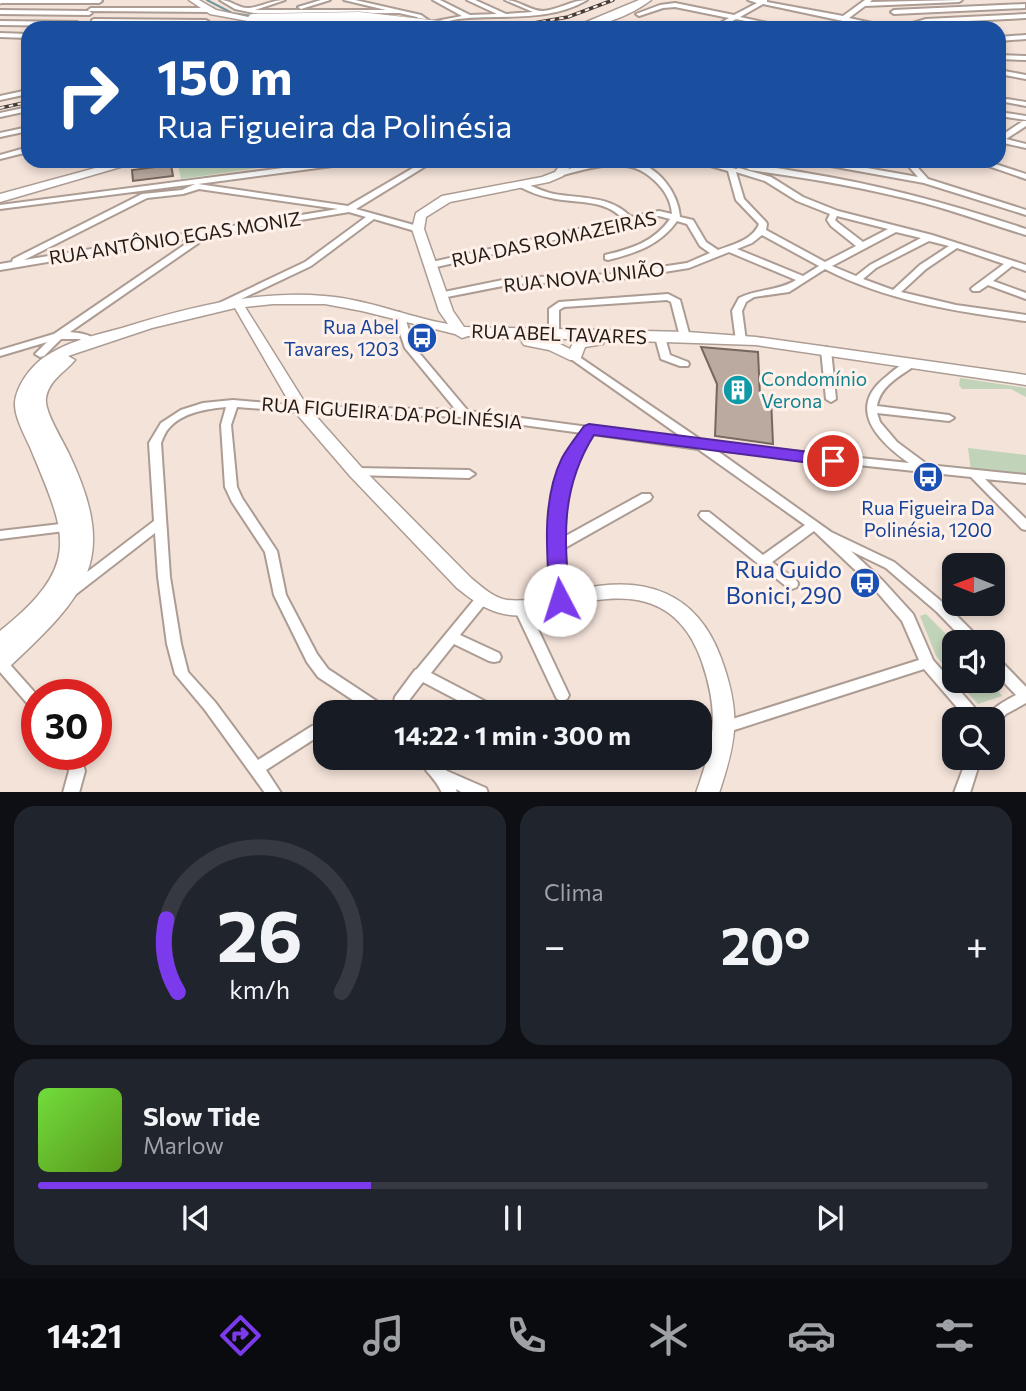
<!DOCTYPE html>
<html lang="pt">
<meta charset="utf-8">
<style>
body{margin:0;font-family:Commissioner,sans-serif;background:#20242c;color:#f1f3f6;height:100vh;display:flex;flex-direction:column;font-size:26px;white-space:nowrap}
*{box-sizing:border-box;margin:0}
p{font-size:23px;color:#9ea1a6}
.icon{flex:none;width:38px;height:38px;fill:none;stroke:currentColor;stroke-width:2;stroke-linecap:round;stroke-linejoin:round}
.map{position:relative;height:792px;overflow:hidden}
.drawer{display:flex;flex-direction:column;gap:14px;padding:14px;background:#0d0f14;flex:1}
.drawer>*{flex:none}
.banner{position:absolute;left:21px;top:21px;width:985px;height:147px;border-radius:21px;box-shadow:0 4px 10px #0003;background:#1a4fa0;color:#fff;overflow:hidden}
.needle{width:46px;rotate:271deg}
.fabs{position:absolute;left:942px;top:553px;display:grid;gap:14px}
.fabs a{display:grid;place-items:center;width:63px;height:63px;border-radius:14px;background:#171b24;box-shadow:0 4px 10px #0003;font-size:35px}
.speed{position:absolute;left:21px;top:679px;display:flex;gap:14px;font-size:35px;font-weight:700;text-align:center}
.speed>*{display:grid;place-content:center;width:91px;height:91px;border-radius:50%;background:#171b24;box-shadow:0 4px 10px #0003;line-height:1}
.speed .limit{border:10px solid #d22;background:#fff;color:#111}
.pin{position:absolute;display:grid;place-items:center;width:60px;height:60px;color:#fff;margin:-30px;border:4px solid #fff;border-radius:50%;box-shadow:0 2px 7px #0007}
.me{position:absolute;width:77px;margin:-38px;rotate:355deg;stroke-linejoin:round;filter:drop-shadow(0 0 5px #0008)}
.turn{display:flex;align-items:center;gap:24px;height:147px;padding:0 21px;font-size:32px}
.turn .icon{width:91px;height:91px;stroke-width:2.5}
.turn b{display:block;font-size:49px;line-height:60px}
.big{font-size:52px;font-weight:700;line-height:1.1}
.drawer .widget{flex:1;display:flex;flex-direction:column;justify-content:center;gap:10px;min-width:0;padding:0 24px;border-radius:21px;background:#20242c}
.drawer .dial{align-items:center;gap:0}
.dial svg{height:182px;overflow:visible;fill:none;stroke:#363941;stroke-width:7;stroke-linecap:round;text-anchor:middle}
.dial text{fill:#f1f3f6;stroke:none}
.song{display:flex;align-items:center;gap:21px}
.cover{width:84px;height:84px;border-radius:10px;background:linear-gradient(135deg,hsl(100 70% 55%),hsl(90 70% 35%))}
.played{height:7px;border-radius:4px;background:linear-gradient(90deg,#7c3aed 35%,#363941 35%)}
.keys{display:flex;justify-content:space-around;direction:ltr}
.heat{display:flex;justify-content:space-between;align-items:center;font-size:38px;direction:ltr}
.drawer .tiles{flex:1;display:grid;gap:14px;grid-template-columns:1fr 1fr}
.widget:last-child{grid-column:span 2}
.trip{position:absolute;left:313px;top:700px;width:399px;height:70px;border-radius:21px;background:#171b24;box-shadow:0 4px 10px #0003;font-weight:700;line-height:70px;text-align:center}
.dock{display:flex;height:112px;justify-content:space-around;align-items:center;background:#090b0e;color:#9ea1a6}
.dock .icon{width:49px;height:49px}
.dock .on{color:#7c3aed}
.dock b{font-size:32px;color:#f1f3f6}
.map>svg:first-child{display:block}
.green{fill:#c1d3b9}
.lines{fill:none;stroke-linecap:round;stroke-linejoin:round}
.stream{stroke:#7198a1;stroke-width:2}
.building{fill:#baaaa0;stroke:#76675f;stroke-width:2}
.street-casing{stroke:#ac9c93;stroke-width:4}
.secondary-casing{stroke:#ac9c93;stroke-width:3}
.primary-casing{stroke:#ac9c93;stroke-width:3}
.street{fill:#fff;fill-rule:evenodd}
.secondary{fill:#fff;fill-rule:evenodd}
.primary{fill:#fff;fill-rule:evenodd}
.rail-casing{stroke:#453d38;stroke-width:3.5}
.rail{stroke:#fff1e9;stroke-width:2;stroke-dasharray:4.5;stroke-linecap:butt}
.secondary-bridge-casing{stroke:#ac9c93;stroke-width:11;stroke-linecap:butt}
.secondary-bridge{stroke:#fff;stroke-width:10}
.route{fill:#7c3aed;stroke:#51269a;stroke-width:2}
.labels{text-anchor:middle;stroke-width:6;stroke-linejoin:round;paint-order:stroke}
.street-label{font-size:19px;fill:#221c18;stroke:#fff1e9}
.transit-label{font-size:19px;fill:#164399;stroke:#fff1e9;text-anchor:end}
.culture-label{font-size:19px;fill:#0d838f;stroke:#fff1e9;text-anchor:start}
.near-transit-label{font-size:23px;fill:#164399;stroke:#fff1e9;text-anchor:end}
</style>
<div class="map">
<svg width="1026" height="793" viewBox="0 0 1026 793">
<rect width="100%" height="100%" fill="#f4e3d9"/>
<!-- green -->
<path class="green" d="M177,161H270L272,166L181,179Z
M960,378L1026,388V397L1011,389H962L959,385Z
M968,448L1026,455V476L971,471Z
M926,614L954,642V677L936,656L920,616Z
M957,681H991L1002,696L978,704Z"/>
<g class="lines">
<!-- stream -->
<path class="stream" d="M207,0L232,13L252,16"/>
</g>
<!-- building -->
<path class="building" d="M171,165L173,176L133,181L132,170Z
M701,347L758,352L760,396L771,398L773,444L715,436L717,384Z"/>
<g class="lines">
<!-- street casing -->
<g class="street-casing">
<path id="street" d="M0,0H101L102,1L99,3H0Z
M220,0C231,0 239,9 249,8C261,7 272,0 285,0L255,10H386L344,0H355L421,15L431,22L462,16L433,0H440L470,15L497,14L467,0H475L506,14L533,12L505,0C519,0 530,11 543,11C558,10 572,0 587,0C548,23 501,14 458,19C442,22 427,28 410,28L425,23L417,17L399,13L259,14L235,9Z
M321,0H330L301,9L298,7Z
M748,0H767V2L843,16L865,0H872L870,2L962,0L959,2L865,6L849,18L895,28H883L843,21L763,4L740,17L791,28H779L736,19L719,28H712L729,18L675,7L663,8L639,16L636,14L660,5L675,3L734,15L757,3Z
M1025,4V8L894,14L891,12L894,10Z
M91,8H212L215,10L212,12L89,11L88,10Z
M0,10L89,11L92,13L89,15L0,14Z
M1026,14V18L926,23L906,28H896L926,19Z
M362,16L367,17L344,28H336Z
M94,19L206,20L209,22L206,24L92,22V20Z
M0,21L77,22L80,24L77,26L0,25Z
M0,33L28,34V38L0,37Z
M1026,35V39L999,41V37Z
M999,55L1026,56V60L999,59Z
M999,70L1026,75V79L999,74Z
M28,90V94L0,100V96Z
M1007,99L1026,102V106L1005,102V100Z
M28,107V111L0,117V113Z
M999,112L1026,116V120L999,116Z
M1023,121H1026V126L1006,139L1026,144V148L999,142V137Z
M28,127V131L0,137V133Z
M25,148H28V152L0,159V155Z
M337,161H359L355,163L198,184L348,206L425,161H434L356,209L421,227V231H415L374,219L311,266L220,309L215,306L217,304L305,262L366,217L349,212L210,235L70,332C79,333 90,334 97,341L95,343L92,344L79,339H61L44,356L40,357L35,354L47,342L0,356V350L54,334L196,237L0,270V264L12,262L13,259L142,194L182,190L195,184L0,209V205ZM199,189L338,209L24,260L147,198L183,194Z
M605,161C614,161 624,160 632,161C658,166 678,192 680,217L693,220L706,242L718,250C732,245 753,240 759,224L736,200L728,171L693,161H706L736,169L739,168L771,177L803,197L838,211L932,235L1026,265V271L1012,266L993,281L1026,293V299L988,285L979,291H973L971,289L973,287L1004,264L957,248L926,269L901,292L956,305L1026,315V321C958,312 887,301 825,269L789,292L754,297L746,302L742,311L746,341L741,344L736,341L732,311L739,298C759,288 776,292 796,280L729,252L689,268L614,280L513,284L442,298L439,297L437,295L439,293L513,278L614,274L687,263L710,253L700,246L687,224L677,221C660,245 636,253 608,260L605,259V255C631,249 654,242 670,219L659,216L432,268L428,265L432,262L623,219C604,198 576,204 551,198C540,196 530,192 520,187L519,185L523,183C533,186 543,192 554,194C581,199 610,195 631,217L659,211L672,214C671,200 664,189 654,180C627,154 592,168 559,176L555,174L572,168ZM736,172L765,181L797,201L830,214L827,220L831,226L856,246L825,262L766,230L767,224L766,222L744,199ZM837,216L888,229L863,242L837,222L835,220ZM896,232L921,238L870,265L856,276L832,266ZM762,235L819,266L803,276L737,249L752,243ZM929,241L949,246L920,265L893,290L863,279L876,268Z
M810,161H827L918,177L904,161H912L928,179L1026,210V215L924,183L814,163Z
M974,161H986L1026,174V179Z
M747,166C766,165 787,170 806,173C881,185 954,205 1026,229V235C992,225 958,212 924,203C867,188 809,178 750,170L746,168Z
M668,294L680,300L690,337L688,339H682L680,337L671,302L667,300L564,307L559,310V334L554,337L549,334V309L559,302Z
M399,312L404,315L412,339L421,329H427L429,331L415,348L468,411L686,440L571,359L570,357L575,354L704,442L909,463C878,441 845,408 887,376C895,369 905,360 916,361L917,363L916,365C900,376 880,386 877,406L949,415L954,418L949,421L877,413L880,422L897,442L928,465L1026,475V483L985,479L1026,519V530L1022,529L971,477L716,450L831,532L894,562L947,606L979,638L981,642H966L937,612L886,568L851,551L882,580L913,614L933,660L981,715L983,719H967L924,669L725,733L720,731L718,727L720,723L919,660L902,621L872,586L814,531L772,562L797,581L798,584L797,587L792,589L787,587L701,518L699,515L701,512H709L763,555L805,525L698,449L592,434C572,466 562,500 562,538L642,494H650L652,497L650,500L563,549L567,600L565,603L560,605L555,603L553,600C548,536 546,490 582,433L465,417L301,412L237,407L231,425L237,487L242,498L277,551L286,595L317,654L328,669L387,708L389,712H371L318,677L307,662L274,595L265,552L232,502L225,487L221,425L226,407C207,409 183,412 169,428C165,432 163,438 161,443L170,577L181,644L188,672L215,702L258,760L312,726L317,724L322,726L324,730L322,734L266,770L281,793H265L205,710L175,674L167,644L158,577L155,533L75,595L70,597L65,595L64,592L65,589L154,521L149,443L161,423L181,410L203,403L233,400L301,406L456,410L405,348L394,315Z
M660,334L665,337L670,355L688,362L689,364L688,366H680L661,359L655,337Z
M826,347L831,350L836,399L831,402L826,399L821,350Z
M356,468L469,470L475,474L469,478L352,475L350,472Z
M69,523L73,524L75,527L73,530L0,539V531Z
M483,593L488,595L490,598L460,635L499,653L501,657L499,661L494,662L489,661L454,644L431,673L498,708L500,712H480L423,682L407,703L406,712H392L395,697L415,670L417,669L478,595Z
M521,603L526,605L528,608L569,695L567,699L562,701L557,699L555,695L514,608L516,605Z
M992,656L997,657L1026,687V703L1006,714L997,724L992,726V719H985C993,707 1003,702 1016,695L992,670Z
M0,658L5,659L37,695V711L32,709L0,672Z
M65,754H80L85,771L79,793H63L69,771Z
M418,758H434L447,771L486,788L488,793H463L456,789L457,793H442C435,777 424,771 418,758Z
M967,758H981L970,793H954Z"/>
</g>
<!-- secondary casing -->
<g class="secondary-casing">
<path id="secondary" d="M0,0H5L0,4Z
M189,0H199L216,10L257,19L253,22L210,14Z
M563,161H575L563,176L549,182L450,202L426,217L424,229L453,311L464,327L687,332L756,337L1026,375V385L756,345L604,340L603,344L585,347L580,360H570L549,350L524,345L522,342L524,339L468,336L462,338L455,334L362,311L325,304H273L245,307L307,406L362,468L471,578C481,586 493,598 507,600C531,603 556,593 580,589C645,575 697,592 721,658C741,713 737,739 719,793H696C714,742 720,715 702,662C680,598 632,590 572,605C550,610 526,619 504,614C485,610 471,599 457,588L350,476L295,412L235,308L152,328L68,356L75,360C64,373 49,380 46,398C44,411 62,439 68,452C120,560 87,594 7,669L0,671V631C84,564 66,534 30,447C24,434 14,416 15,402C17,385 30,368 43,358C66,342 95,335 122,328C187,308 255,290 324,296C367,299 407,317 448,324L439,311L412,229L416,213L442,196L542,177L555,172ZM538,339H580L574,341L570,349L558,343Z"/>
</g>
<!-- primary casing -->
<g class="primary-casing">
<path id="primary" d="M639,0H651C630,16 598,28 572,28Z
M121,161H141L0,202V194Z"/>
</g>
<!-- street -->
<use href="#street" class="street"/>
<!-- secondary -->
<use href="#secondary" class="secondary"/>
<!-- primary -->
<use href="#primary" class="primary"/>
<!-- rail casing -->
<g class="rail-casing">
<path id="rail" d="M506,28L568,17L613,0
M0,108L28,102"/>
</g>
<!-- rail -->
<use href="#rail" class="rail"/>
<!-- secondary-bridge casing -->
<g class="secondary-bridge-casing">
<path id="secondary-bridge" d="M253,19L359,17L457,28"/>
</g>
<!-- secondary-bridge -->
<use href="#secondary-bridge" class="secondary-bridge"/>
</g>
<!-- route -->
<path class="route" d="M589,424L833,455L841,461L833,466L594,435C560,489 564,539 570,600L567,605L560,608L553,605L550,600C547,555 541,501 562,458C568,447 577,436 584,426Z"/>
<!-- icons -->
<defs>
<g id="bus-disc" transform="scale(1.575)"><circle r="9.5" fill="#1a4fb4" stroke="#fff1e9"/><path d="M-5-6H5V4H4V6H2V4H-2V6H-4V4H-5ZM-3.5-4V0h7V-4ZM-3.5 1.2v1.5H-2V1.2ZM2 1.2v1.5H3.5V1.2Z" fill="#fff"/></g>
<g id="building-disc" transform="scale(1.575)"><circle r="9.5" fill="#0f9aa8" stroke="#fff1e9"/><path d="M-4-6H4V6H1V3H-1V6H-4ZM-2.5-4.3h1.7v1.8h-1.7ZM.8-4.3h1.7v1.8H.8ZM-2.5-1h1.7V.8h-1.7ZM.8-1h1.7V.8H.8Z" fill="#fff"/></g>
</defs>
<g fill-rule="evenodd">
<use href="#bus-disc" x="422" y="338"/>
<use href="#building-disc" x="738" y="390"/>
<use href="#bus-disc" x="928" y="477"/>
<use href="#bus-disc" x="865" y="583"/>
</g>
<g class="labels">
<!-- street labels -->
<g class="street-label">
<text transform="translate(175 238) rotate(-9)" y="7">RUA ANTÔNIO EGAS MONIZ</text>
<text transform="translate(554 239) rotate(-12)" y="7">RUA DAS ROMAZEIRAS</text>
<text transform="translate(584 277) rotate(-6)" y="7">RUA NOVA UNIÃO</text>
<text transform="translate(559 334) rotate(2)" y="7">RUA ABEL TAVARES</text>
<text transform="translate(392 413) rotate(4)" y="7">RUA FIGUEIRA DA POLINÉSIA</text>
</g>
<!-- transit labels -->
<g class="transit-label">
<text x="399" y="334">Rua Abel<tspan x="399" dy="22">Tavares, 1203</tspan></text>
<text x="928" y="515" text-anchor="middle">Rua Figueira Da<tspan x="928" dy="22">Polinésia, 1200</tspan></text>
</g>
<!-- culture labels -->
<g class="culture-label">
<text x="761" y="386">Condomínio<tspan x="761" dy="22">Verona</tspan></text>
</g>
<!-- near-transit labels -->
<g class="near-transit-label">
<text x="842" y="578">Rua Guido<tspan x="842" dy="26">Bonici, 290</tspan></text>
</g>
</g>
</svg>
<div class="fabs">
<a><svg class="needle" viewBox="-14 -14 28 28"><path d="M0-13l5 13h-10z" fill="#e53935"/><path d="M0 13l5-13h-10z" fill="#9ea1a6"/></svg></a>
<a><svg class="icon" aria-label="sound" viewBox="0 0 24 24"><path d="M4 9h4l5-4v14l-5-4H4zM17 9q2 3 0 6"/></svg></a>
<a><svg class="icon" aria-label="search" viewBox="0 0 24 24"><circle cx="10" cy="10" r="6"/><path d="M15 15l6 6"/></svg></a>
</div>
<div class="speed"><div class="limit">30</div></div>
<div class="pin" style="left:833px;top:461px;background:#d93025"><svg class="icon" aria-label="arrive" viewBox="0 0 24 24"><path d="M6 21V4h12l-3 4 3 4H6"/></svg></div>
<svg class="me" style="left:560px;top:600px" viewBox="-20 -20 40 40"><circle r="19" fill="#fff"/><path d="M0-13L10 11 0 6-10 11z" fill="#7c3aed"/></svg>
<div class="trip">14:22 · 1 min · 300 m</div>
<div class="banner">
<div class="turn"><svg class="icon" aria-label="right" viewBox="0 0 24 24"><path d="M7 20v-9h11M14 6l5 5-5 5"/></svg><div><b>150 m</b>Rua Figueira da Polinésia</div></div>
</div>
</div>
<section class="drawer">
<div class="tiles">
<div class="widget dial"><svg viewBox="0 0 100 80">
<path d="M14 69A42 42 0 1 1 86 69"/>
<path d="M14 69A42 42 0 0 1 9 37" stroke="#7c3aed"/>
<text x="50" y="56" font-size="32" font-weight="700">26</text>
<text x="50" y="72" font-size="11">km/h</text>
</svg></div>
<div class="widget"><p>Clima</p>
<div class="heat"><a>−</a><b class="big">20°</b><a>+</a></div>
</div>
<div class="widget">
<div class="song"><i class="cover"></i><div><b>Slow Tide</b><p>Marlow</p></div></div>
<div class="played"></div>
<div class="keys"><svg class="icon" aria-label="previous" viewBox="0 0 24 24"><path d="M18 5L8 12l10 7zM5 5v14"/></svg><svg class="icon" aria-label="pause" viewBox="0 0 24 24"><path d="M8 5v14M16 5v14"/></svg><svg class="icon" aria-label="next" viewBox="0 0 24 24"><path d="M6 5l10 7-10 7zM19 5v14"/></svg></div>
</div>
</div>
</section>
<nav class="dock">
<b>14:21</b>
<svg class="icon on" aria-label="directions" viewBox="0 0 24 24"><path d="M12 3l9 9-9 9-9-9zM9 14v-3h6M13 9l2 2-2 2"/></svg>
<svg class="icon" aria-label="music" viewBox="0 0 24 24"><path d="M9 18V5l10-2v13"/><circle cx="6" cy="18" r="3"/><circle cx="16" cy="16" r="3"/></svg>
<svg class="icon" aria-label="phone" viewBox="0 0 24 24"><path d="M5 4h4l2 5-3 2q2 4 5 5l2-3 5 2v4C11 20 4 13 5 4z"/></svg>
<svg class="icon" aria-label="climate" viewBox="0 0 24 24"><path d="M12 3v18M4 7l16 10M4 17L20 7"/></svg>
<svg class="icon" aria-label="car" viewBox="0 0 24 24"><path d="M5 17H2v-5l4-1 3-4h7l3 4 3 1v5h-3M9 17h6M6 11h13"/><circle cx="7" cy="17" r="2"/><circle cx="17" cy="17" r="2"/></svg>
<svg class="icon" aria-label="filters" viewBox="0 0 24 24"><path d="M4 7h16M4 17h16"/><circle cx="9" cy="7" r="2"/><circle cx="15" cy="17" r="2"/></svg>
</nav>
